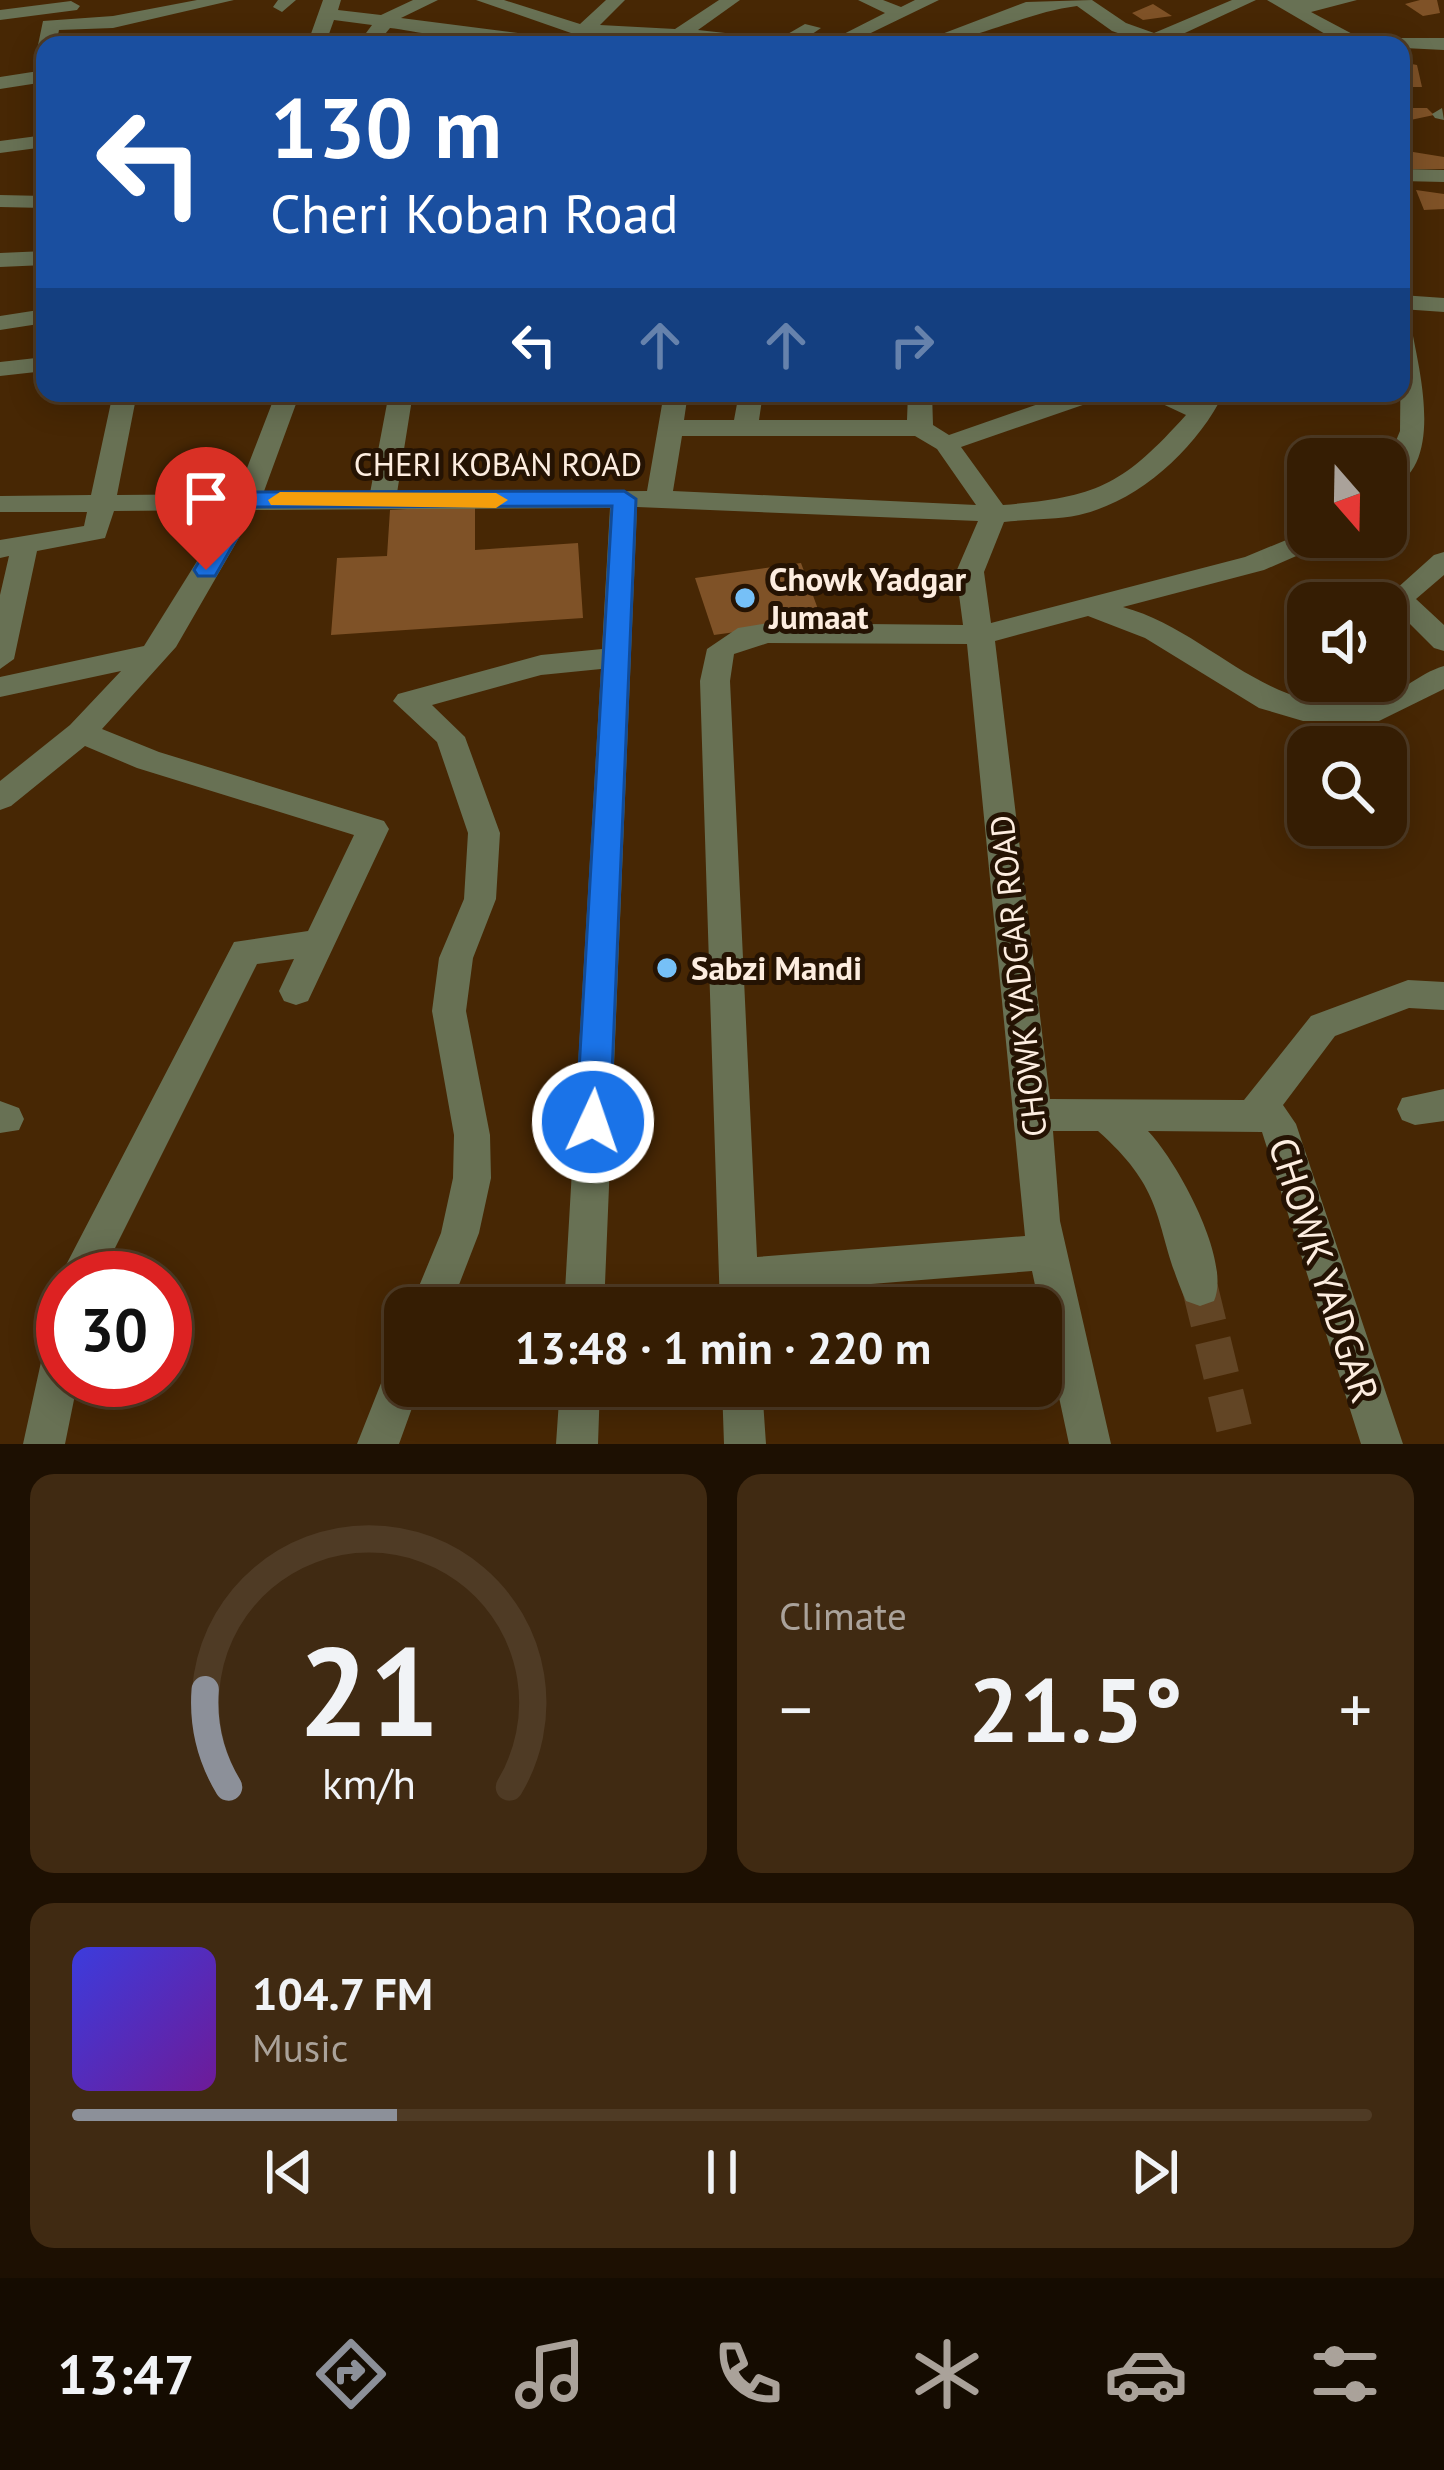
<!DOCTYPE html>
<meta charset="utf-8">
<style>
body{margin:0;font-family:"PT Sans",sans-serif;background:#402a12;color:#f1f3f6;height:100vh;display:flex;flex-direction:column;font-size:45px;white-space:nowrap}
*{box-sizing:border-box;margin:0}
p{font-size:39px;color:#aaa29a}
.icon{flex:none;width:66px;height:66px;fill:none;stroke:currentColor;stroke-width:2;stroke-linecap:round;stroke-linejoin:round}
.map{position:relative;height:1444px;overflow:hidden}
.sheet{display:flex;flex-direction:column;gap:30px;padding:30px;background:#1d1002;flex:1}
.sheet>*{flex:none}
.top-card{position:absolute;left:36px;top:36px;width:1374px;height:366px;border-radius:24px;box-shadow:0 6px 30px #0003,0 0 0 3px #4f3b25;background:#1a4fa0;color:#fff;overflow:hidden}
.needle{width:78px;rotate:160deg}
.buttons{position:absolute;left:1287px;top:438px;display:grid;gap:24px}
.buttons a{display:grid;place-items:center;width:120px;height:120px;border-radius:24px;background:#351d03;box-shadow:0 6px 30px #0003,0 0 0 3px #4f3b25;font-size:60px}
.speed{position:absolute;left:36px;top:1251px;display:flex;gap:24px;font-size:60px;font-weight:700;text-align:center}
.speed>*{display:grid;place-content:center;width:156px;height:156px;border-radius:50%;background:#351d03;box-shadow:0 6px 30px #0003,0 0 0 3px #4f3b25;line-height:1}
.speed .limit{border:18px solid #d22;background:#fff;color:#111}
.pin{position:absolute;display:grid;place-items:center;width:102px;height:102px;color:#fff;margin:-123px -51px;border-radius:50% 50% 50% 0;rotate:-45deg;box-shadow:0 0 12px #0007}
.pin .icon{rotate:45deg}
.me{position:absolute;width:132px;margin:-66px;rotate:3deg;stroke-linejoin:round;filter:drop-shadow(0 0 9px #0008)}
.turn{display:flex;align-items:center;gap:42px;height:252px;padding:0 36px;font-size:54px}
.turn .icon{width:156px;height:156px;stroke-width:2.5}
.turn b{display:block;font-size:84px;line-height:102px}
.lanes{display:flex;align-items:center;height:114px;padding:0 36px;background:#0003;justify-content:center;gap:60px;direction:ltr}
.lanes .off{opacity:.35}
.big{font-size:90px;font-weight:600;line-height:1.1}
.sheet .tile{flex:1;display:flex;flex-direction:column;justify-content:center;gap:18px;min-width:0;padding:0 42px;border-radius:24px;background:#402a12}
.sheet .dial{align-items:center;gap:0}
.dial svg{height:312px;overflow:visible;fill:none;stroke:#4f3b25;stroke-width:7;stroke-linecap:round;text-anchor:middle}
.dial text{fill:#f1f3f6;stroke:none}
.song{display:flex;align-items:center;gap:36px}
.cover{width:144px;height:144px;border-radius:18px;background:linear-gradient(135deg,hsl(240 70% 55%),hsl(280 70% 35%))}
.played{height:12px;border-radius:6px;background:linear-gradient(90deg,#8c9099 25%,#4f3b25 25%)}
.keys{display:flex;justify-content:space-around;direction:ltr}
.heat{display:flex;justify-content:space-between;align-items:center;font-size:66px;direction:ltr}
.sheet .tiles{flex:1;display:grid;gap:30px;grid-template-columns:1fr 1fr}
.tile:last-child{grid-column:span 2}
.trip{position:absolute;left:384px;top:1287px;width:678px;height:120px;border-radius:24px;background:#351d03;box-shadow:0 6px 30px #0003,0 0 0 3px #4f3b25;font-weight:600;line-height:120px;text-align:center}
.dock{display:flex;height:192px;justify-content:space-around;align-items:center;background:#150c01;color:#aaa29a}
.dock .icon{width:84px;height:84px}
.dock .on{color:#8c9099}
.dock b{font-size:54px;color:#f1f3f6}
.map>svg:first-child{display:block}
.building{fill:#7f5227}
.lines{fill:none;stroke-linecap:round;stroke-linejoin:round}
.minor-tunnel{stroke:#624525;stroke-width:36;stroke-dasharray:36 18;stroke-linecap:butt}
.minor{fill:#687154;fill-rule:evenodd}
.route{fill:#1a73e8;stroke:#114b97;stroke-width:3}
.slow{fill:#f59e0b}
.poi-dot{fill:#76c0f7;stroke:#251303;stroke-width:4.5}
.labels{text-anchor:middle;stroke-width:10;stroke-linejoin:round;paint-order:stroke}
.street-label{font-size:33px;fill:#fdede0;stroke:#251303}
.poi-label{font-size:33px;font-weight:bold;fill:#fdede0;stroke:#251303;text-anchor:start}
.near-street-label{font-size:39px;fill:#fdede0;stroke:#251303}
</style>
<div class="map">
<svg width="1444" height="1444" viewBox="0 0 1444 1444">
<rect width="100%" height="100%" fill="#472704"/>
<!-- building -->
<path class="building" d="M1420,0H1437L1440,13L1423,16L1405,4Z
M1153,4L1172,16L1143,20L1132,13Z
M1297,34L1333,43V45H1267L1271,39Z
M1401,62L1417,65L1422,87H1401Z
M1401,108H1427L1434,115L1401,122Z
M1407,151L1444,157V169H1412Z
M1416,190L1444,194V209L1424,210Z
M475,505V550L578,543L583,618L331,635L337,558L387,556L390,510Z
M801,563L822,620L714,635L695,578Z"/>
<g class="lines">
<!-- minor-tunnel -->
<path class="minor-tunnel" d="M1200,1288L1238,1444"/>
<!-- minor -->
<path class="minor" d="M197,0H234L113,28L59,30L56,45H45V50L38,45L43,21L113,16Z
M278,0H296L282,12L273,7Z
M323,0H341L338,10L381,15L413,0H438L401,18L565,39L571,33L476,0H504L580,24L606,0H625L600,25L675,29L719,0H740L698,30L779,39L805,24L821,28L796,45L589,36C562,61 429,33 390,28L376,45H357L372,25L334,20L325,45H307Z
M858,0H883L901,7L915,0H939L846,45H822L885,13Z
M1092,0L1126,23L1154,33L1232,0H1256L1159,45H1134L1138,40L1112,31L1077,6C1021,13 969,45 913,45L1026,2Z
M1267,0H1357L1311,12L1360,38H1444V50L1344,45Z
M71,1L80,6L77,10L0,20V10Z
M45,70V82L0,89V77Z
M1442,108L1444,120L1435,118L1432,114Z
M45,135V147L0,153V141Z
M1401,169L1444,170V182L1401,181Z
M0,195L45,196V208L0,207Z
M45,251V265L0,267V253Z
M1401,295L1444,298V312L1401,309Z
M45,309V323L0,330V316Z
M1401,329L1413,336C1421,377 1444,472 1386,489V465L1400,431Z
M45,357V371L0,376V362Z
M113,393H137L117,495L237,494L276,393H300L263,494L370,493L389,393H413L397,493L647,491L664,393H688L684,420H734L739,393H763L759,420H907L908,393H932L933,425L949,435L1070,393H1106L1103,398L961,447L1003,505C1097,497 1122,486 1186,415L1139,393H1173L1195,402L1200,393H1224C1197,448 1140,501 1079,515C1055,520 1029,519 1004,522L984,572L991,623L1245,557L1308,531V537H1329L1326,543L1264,570L1123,607C1211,631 1268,719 1369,702C1396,698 1418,673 1444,666V689L1379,721H1303L1259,708L1145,638L1088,616L995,641L1050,1099L1244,1100L1311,1016L1408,980L1444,982V1010L1409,1008L1335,1036L1283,1105L1296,1124L1403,1444H1361L1262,1132L1148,1131C1177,1161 1232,1261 1214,1301L1200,1306L1186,1301C1152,1225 1170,1195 1098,1131H1053L1060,1221L1111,1444H1069L1032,1271L759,1293L760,1308H720L700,681L707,649L738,628L768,623L963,625L956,572L978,521L637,507L604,1308H564L601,669L541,675L432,705L465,737L500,833L496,899L473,958L466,1011L490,1135L491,1178L479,1233L450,1308H410L441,1233L453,1178L454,1135L432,1011L439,958L464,899L468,833L437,742L393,701L398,694L541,655L602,649L610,508L255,510L176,647L102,729L159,752L384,821L389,829L308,1001L296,1005L284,1001L279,991L294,959L257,964L100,1278H63V1284L60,1278L66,1265L234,942L308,931L354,835L137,768L85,746L11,806L0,810V781L70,725L121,671L0,697V677L144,646L229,510L114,511L105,538L37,551L14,659L0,669V595L9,556L0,558V540L84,526L87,512H0V496L91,495ZM682,436H915L937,449L976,505L673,491ZM768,643L967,644L1025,1236L757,1257L730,681L734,654Z
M1444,552V575L1416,599L1444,625V651L1434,648L1385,599L1434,555Z
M1444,1089V1121L1415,1125L1402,1120L1397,1109L1402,1098Z
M0,1101L19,1108L24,1119L19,1130L0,1133Z
M63,1334V1380H78L65,1444H23L43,1353L49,1339Z
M405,1352V1386H420L399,1444H357L391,1358Z
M560,1386H600L598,1444H556Z
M722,1386H762L766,1444H724Z"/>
</g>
<!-- route -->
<path class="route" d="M624,491L636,499L610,1122L605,1132L593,1137L581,1132L576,1122L612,506L255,507L215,576H198L194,570L239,494L248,492Z"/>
<!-- slow -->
<path class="slow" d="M280,492L496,493L508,500L496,508L271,505L268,500Z"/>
<!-- markers -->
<g class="poi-dot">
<circle cx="745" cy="598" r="12"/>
<circle cx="667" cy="968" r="12"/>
</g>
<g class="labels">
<!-- street labels -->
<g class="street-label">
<text x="498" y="476">CHERI KOBAN ROAD</text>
<text transform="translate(1018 976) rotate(-96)" y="12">CHOWK YADGAR ROAD</text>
</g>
<!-- poi labels -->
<g class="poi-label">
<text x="769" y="591">Chowk Yadgar<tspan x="769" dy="38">Jumaat</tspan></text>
<text x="691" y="980">Sabzi Mandi</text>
</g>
<!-- near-street labels -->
<g class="near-street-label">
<text transform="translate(1324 1270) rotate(72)" y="14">CHOWK YADGAR</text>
</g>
</g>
</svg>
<div class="buttons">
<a><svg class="needle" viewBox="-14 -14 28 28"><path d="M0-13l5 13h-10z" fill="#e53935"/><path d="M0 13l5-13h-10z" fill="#aaa29a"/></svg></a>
<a><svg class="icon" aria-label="sound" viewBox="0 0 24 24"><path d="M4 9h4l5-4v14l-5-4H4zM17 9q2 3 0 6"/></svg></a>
<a><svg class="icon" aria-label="search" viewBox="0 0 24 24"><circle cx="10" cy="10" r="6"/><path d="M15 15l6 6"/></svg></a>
</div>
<div class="speed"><div class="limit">30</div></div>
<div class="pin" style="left:206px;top:570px;background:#d93025"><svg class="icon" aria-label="arrive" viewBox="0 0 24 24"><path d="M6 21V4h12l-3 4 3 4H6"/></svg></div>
<svg class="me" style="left:593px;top:1122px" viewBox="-20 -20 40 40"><circle r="17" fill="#1a73e8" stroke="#fff" stroke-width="3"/><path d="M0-11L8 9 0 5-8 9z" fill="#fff"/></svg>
<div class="trip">13:48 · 1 min · 220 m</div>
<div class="top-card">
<div class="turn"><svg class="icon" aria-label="left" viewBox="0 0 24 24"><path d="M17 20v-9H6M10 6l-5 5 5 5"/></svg><div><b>130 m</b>Cheri Koban Road</div></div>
<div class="lanes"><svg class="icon" aria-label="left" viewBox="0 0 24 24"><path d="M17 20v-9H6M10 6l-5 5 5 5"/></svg><svg class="icon off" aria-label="ahead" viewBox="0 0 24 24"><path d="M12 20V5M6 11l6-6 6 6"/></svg><svg class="icon off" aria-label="ahead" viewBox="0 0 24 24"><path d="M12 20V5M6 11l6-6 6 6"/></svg><svg class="icon off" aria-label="right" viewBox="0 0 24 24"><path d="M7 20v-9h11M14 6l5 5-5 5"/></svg></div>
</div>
</div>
<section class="sheet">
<div class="tiles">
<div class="tile dial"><svg viewBox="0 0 100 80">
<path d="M14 69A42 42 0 1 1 86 69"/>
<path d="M14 69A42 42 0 0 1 8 44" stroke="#8c9099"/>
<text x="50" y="56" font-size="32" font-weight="700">21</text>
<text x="50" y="72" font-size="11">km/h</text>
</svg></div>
<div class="tile"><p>Climate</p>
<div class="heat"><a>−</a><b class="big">21.5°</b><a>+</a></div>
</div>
<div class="tile">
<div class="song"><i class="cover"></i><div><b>104.7 FM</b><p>Music</p></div></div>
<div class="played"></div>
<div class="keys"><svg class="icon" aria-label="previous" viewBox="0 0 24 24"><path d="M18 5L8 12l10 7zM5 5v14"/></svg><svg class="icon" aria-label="pause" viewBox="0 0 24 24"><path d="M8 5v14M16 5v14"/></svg><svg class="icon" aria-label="next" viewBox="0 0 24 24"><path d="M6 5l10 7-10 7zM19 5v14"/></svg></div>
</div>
</div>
</section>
<nav class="dock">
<b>13:47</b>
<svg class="icon on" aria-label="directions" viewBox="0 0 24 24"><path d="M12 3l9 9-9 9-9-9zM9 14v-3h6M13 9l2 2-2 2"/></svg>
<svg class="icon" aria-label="music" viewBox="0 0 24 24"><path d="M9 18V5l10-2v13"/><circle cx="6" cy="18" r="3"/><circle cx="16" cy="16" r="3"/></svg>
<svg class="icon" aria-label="phone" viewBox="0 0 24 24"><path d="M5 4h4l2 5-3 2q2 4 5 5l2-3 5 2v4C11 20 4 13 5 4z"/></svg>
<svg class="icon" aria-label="climate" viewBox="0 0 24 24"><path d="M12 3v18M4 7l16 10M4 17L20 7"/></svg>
<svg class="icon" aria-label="car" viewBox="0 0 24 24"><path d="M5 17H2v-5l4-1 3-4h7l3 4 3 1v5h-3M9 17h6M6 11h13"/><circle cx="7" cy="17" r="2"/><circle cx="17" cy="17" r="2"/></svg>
<svg class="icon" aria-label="filters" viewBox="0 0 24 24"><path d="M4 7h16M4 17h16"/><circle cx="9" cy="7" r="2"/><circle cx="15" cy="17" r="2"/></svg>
</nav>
